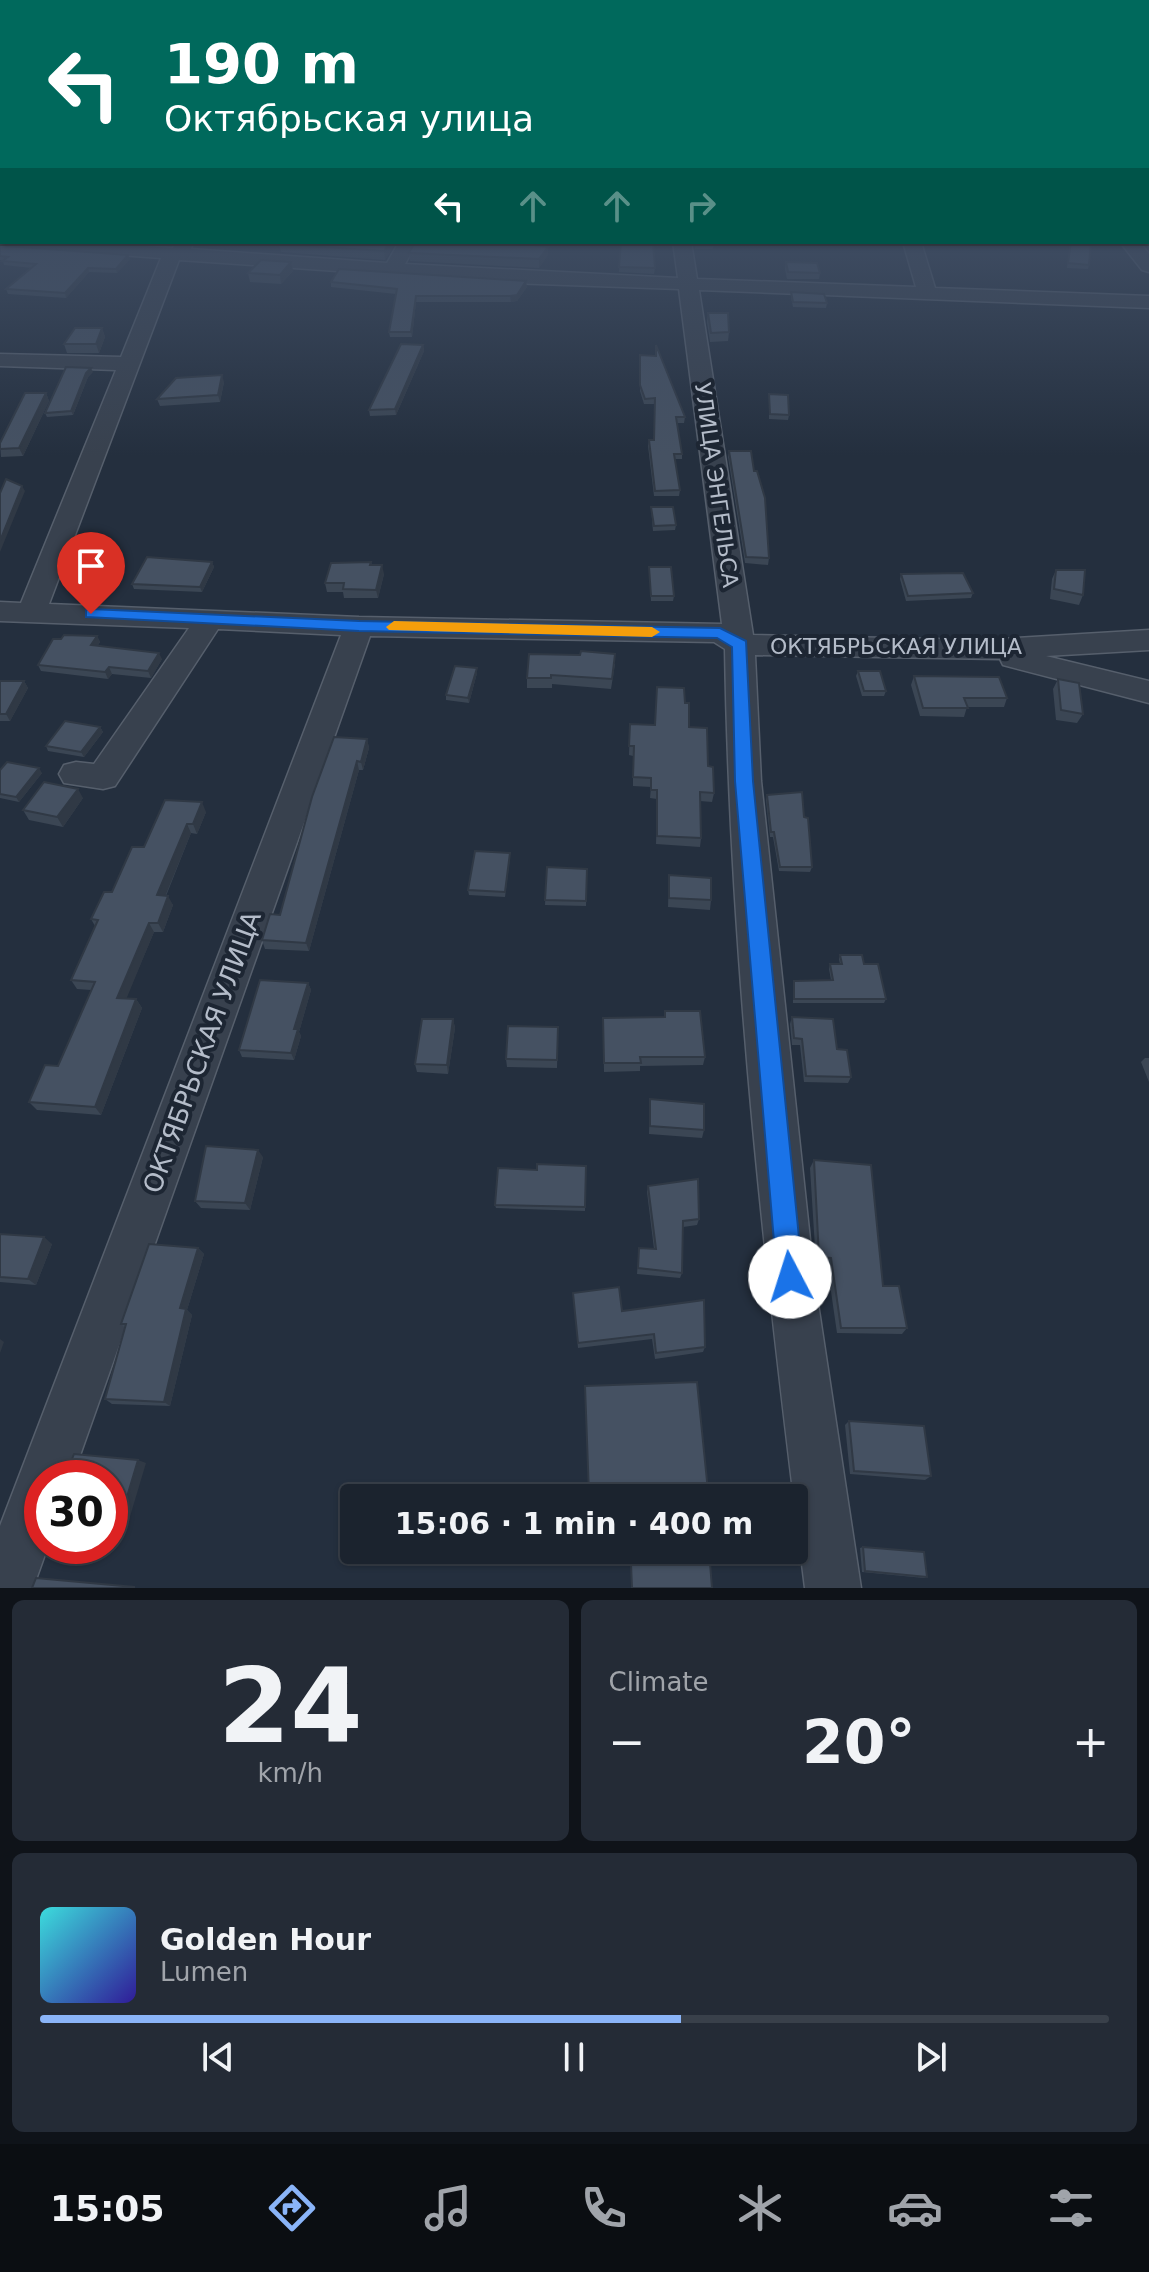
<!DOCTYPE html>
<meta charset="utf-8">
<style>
body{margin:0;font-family:"DejaVu Sans",sans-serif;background:#242b36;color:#f1f3f6;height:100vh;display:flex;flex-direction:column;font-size:30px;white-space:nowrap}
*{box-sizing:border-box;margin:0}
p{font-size:26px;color:#a0a4aa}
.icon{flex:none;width:44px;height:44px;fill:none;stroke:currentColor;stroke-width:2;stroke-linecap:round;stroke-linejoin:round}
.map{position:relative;height:1588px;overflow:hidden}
.details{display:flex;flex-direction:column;gap:12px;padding:12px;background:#0f1319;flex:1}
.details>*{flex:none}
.guide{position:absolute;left:0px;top:0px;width:1150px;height:244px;box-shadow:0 2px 6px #0004,0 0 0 2px #39404a;background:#00695c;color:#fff;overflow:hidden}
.speed{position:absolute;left:24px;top:1460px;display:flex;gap:16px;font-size:40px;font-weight:700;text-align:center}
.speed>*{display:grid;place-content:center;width:104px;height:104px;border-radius:50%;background:#1b232e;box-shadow:0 2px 6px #0004,0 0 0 2px #39404a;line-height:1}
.speed .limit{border:12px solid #d22;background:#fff;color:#111}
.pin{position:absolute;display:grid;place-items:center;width:68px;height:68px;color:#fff;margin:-82px -34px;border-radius:50% 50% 50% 0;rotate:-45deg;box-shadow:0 0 8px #0007}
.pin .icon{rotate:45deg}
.me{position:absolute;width:88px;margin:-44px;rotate:355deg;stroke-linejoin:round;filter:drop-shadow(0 0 6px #0008)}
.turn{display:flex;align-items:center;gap:28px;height:168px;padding:0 32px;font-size:36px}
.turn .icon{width:104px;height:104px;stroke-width:2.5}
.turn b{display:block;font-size:56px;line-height:68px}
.lanes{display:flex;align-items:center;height:76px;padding:0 32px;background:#0003;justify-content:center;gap:40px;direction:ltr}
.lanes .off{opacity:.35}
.big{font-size:60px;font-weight:800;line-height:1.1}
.details .card{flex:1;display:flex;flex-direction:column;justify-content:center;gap:12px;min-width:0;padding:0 28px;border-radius:12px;background:#242b36}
.details .dial{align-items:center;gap:0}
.dial b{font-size:104px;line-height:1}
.song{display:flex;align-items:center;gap:24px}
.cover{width:96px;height:96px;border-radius:12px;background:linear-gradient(135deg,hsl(180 70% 55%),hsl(250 70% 35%))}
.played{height:8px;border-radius:4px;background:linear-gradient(90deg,#8ab4f8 60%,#39404a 60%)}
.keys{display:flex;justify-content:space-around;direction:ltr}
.heat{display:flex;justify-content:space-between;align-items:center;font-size:44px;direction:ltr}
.details .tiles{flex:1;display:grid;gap:12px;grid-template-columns:1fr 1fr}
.card:last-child{grid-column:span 2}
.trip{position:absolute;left:340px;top:1484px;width:468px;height:80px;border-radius:8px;background:#1b232e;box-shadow:0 2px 6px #0004,0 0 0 2px #39404a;font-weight:800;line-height:80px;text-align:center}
.dock{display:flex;height:128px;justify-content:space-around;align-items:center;background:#0b0e12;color:#a0a4aa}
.dock .icon{width:56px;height:56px}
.dock .active{color:#8ab4f8}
.dock b{font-size:36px;color:#f1f3f6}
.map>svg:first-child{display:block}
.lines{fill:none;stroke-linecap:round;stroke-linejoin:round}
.minor-casing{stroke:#565f6c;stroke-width:3}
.minor{fill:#38414e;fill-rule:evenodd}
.wall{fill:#3b4654}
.shaded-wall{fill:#303945}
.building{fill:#455162;stroke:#303945;stroke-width:2}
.route{fill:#1a73e8;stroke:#114b97;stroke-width:2}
.slow{fill:#f59e0b}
.labels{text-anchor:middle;stroke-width:8;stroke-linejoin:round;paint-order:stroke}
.street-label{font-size:22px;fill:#b4bcc9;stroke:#1d2633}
.near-street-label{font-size:26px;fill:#b4bcc9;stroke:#1d2633}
</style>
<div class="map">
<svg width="1149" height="1588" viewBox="0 0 1149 1588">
<rect width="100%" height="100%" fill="#242f3e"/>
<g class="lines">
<!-- minor casing -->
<g class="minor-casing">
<path id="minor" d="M2,238V242H86L173,248L175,242H193L191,249L387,263L399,242H417L405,264L678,278L673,242H691L697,279L916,287L903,242H921L935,288L1149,296V308L699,290L753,635L983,640L1149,630V650L1046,656L1149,681V703L1003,665L1000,659L755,655L761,781L814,1277L861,1588H805C766,1278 730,963 725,649L714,642L370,636L72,1478H42V1546H48L33,1588H0V1526L341,635L218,629L115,786L103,789L64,783L59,774L64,765L76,762L94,764L189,628L0,621V602L21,603L116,370L0,366V354L121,357L161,258L8,247L0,243ZM179,260L510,283L679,289L722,624L359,617L49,604Z
M1120,242H1139L1149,254V272L1142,270Z"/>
</g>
<!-- minor -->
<use href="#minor" class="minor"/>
</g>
<!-- wall -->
<path class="wall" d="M0,242L6,246L130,259L117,273L89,272L66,298L8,294L6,289L32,268L4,265L3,260H0Z
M280,242H396L385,260L281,252L279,244Z
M415,242H513L548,255L539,268L410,261L409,253Z
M621,242L655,268L654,274L619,272Z
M694,242H714L713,249H695Z
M1070,242H1091L1089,265L1088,269L1067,268Z
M291,262L293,271L281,284L250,282L248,273Z
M786,262L820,273L819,279H787L785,269Z
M331,282L527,287L517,301L511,302H416L412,337H390L389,332L396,294L331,287Z
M791,292L827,303L826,308L793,307L791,297Z
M708,313L729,332L728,341L710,342L707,322Z
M102,328L105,337L99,353H67L64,344Z
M423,345L424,351L396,415L370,416L369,410Z
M640,355L685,417L684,423H677L682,454V459H675L680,490L679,496H654L648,446L649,440H654L655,404H644L640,391Z
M93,372L88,377L73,415L47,417L45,413Z
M224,382L220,402L160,406L157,399Z
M46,393L49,401L23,456L1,457L0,443Z
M769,394L789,415L788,420L769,419Z
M729,451L754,471L769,558L768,565L745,563L728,457Z
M651,507L676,525L675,530L653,531Z
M212,562L214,567L202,592L134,589L132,584Z
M371,562L372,565L384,574L378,598H344L343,592H327L325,583Z
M649,567L674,596L673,601H651Z
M1056,570L1083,595L1079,605L1050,599L1052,579Z
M901,574L973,593L971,598L906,601L900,579Z
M97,636L100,642L98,645L162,659L151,678L112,674L108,679L41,671L38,665L61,639Z
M615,664L611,689L552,684V688H527V678Z
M477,668V673L469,703L446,700V695Z
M858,671L886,691L884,696H862L856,676Z
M914,676L1007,698L1004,707H967L964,717L920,716L911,685Z
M1058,679L1083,714L1077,723L1056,720L1053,689Z
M0,681H24L28,688L10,721H0Z
M685,703L689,727L708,766L714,793L712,802L700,801L701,838L700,847L656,844L657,799L650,798L651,787L633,786V756L629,755L630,724L655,725Z
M100,727L103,732L84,757L48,751L46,746Z
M367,739L369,748L363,770H359L309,951L265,949L262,940L280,915Z
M0,770L42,773L19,802L0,798Z
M767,795L804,817L812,867L810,872L779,871L773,837H770L766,800Z
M83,798L63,827L29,820L23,810Z
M206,812L197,834L191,833L166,896L173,905L163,932H154L126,998L136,999L142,1008L101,1115L37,1110L29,1102L58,1066L91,990L77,989L71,980L95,926L91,919L144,847Z
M510,858L505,897L469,895L468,890Z
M547,867L587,869L586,906L545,905Z
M669,875L711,900L710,910L668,907Z
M840,955L864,964L886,999L884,1003H793V986L794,981L831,980L829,969L830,964H840L839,959Z
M308,983L311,990L299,1032L301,1036L294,1060L242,1057L239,1050Z
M665,1011L705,1057L703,1065L640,1066V1071L604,1072L603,1018L664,1017Z
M792,1017L837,1049L851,1077L848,1083L804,1082L800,1045H792L790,1024Z
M453,1019L455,1028L448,1074L417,1072L415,1064Z
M558,1027L557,1068L507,1067L506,1059Z
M1145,1058H1149V1082L1141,1062Z
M650,1099L704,1130L702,1138L649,1134Z
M263,1157L250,1210L201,1208L195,1201Z
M814,1160L907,1328L902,1334L837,1333L827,1264H816L810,1168Z
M586,1166L585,1211L496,1208L495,1205L537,1170Z
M648,1186L699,1219L697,1225L683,1227L682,1273L680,1278L637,1274L639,1248L654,1249L647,1192Z
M0,1234L52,1244L36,1285L0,1282Z
M198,1248L204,1254L187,1310L192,1315L170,1406L112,1404L105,1399L125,1328L121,1324Z
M573,1293L622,1311L705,1347L703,1352L655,1359L652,1339L578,1348Z
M585,1393L708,1491L704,1496L589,1498Z
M849,1421L931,1476L925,1480L850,1474L845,1425Z
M863,1547L927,1577L924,1578L862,1572L860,1548Z"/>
<!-- shaded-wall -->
<path class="shaded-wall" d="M390,242H396L385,260L384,251Z
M548,247V255L539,268V259Z
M128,255L130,259L117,273L116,269Z
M291,262L293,271L281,284L280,275Z
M88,268L89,272L66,298L65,293Z
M526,281L527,287L517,301L511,302L510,296Z
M416,296V302L412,337L411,332Z
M102,328L105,337L99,353L96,344Z
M423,345L424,351L396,415L395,409Z
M91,368L93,372L88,377L73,415L71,411L86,373Z
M222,375L224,382L220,402L218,395Z
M46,393L49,401L23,456L19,448Z
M22,486L25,491L0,552V541Z
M212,562L214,567L202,592L200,587Z
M382,565L384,574L378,598L376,590Z
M97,636L100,642L94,651L91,645Z
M159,653L162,659L151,678L148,671Z
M109,667L112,674L108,679L105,672Z
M477,668V673L469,703L468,698Z
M24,681L28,688L10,721L6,714Z
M100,727L103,732L84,757L81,752Z
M367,739L369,748L363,770L361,762Z
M357,761L359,770L309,951L306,943Z
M39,768L42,773L19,802L16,797Z
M78,789L83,798L63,827L57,817Z
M202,802L206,812L197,834L193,824Z
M187,824L191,833L162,904L157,895Z
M168,896L173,905L163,932L158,923Z
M149,923L154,932L123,1007L117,998Z
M308,983L311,990L299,1032L301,1036L294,1060L291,1053L294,1029Z
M136,999L142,1008L101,1115L95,1107Z
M453,1019L455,1028L448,1074L447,1065Z
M258,1150L263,1157L250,1210L245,1203Z
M44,1237L52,1244L36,1285L28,1279Z
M198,1248L204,1254L187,1310L192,1315L170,1406L164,1402L180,1308Z
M0,1339L4,1342L0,1353Z
M138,1460L146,1463L126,1530L118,1527Z"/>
<!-- building -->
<path class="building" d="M0,242L6,246L128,255L116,269L88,268L65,293L6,289L36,264L2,261L8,257L0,256Z
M280,242H390L384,251L279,244Z
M415,242H511L548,247L539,259L409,253Z
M621,242H653L655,268L619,267Z
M695,242H714V244L696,243Z
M1071,242H1091L1089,265L1068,263Z
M261,260L291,262L280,275L248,273Z
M786,262L817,263L820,273L788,272Z
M339,269L526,281L517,295L510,296H416L411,332H389L397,289L331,282Z
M791,292L824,294L827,303L793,302Z
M708,313H728L729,332L711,333Z
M75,328H102L96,344H64Z
M401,344L423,345L395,409L369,410Z
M656,345L685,417H676L682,454H674L680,490L655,491L649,440H654L655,398L645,399L640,385V355L656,356Z
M66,367L91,368L86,373L71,411L45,413Z
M222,375L218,395L157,399L176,378Z
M25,393H46L19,448L0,449V443Z
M769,394L788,395L789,415L770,414Z
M729,451H751L754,471H757L765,498L769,558L746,557Z
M6,479L22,486L0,541V493Z
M651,507H673L676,525L654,526Z
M147,557L212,562L200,587L132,584Z
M371,562L370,565H382L376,590L343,589L344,583H325L331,563Z
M649,567H671L674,596H651Z
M1056,570H1085L1083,595L1054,589Z
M963,573L973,593L908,596L901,574Z
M64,635L97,636L91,645L159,653L148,671L109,667L105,672L38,665L53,639H61Z
M581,651L615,654L612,679L551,675V678H527L529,654L580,655Z
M455,666L477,668L468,698L446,695Z
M858,671H880L886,691H864Z
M914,676L999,677L1007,698H964L968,708H923Z
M1058,679L1079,683L1083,714L1061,710Z
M0,681H24L6,714H0Z
M657,687L684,688L685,703H689V727L707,728L708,766L713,767L714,793L700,792L701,838L657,836V790H651V778L633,777L634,746H629L630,724L655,725Z
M65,721L100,727L81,752L46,746Z
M334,737L367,739L361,762L357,761L306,943L262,940L270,914L280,915L312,797Z
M7,762L39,768L16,797L0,794V770Z
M44,782L78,789L57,817L23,810Z
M802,792L804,817L808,818L812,867H780L774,832H771L767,795Z
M165,800L202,802L193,824H187L157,895L168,896L158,923H149L117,998L136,999L95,1107L29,1102L45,1065L58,1066L95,982L71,980L98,920L91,919L104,892H112L132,847H144Z
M475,851L510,853L505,892L468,890Z
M547,867L587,869L586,901L545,900Z
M669,875L711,878V900L669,898Z
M840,955H862L864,964H878L886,999H794V981L833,980L830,964H842Z
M260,980L308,983L294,1029H298L291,1053L239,1050Z
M665,1011H700L705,1057H640L641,1063H604L603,1018L665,1017Z
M792,1017L833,1019L837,1049L847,1050L851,1077L806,1076L802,1039L794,1038Z
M422,1019H453L447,1065L415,1064Z
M508,1026L558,1027L557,1060L506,1059Z
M650,1099L704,1104V1130L650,1126Z
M206,1146L258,1150L245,1203L195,1201Z
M814,1160L871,1165L883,1286H899L907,1328H841L831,1258L819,1257Z
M537,1164L586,1166L585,1207L495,1205L498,1168L537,1170Z
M698,1179L699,1219L683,1221L682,1273L638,1268L639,1248L656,1249L648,1186Z
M0,1234L44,1237L28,1279L0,1277Z
M149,1244L198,1248L180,1308L186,1309L164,1402L105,1399L126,1324H121Z
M619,1287L622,1311L704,1300L705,1347L656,1353L654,1334L578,1343L573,1293Z
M697,1382L708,1491L589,1495L585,1386Z
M849,1421L924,1426L931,1476L854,1471Z
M74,1454L138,1460L118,1527L110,1526V1478H52L65,1477Z
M42,1506V1520H37Z
M863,1547L924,1552L927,1577L865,1571Z
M710,1563L712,1588H632L631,1564Z
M36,1578L134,1587V1588H32Z"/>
<!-- sky -->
<linearGradient id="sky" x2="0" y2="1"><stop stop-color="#141a22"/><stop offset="0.51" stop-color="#3f4d63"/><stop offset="1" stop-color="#3f4d63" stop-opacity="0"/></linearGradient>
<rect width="1149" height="456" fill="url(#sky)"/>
<!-- route -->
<path class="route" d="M91,609L359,621L720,628L746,641L753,781L803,1277L799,1286L790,1290L781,1286L777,1277L735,781L732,647L717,638L359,631L86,617V610Z"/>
<!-- slow -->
<path class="slow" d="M394,621L652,627L660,632L652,637L389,630L386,627Z"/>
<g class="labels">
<!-- street labels -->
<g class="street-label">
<text transform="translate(717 485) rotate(82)" y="8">УЛИЦА ЭНГЕЛЬСА</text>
<text x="896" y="654">ОКТЯБРЬСКАЯ УЛИЦА</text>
</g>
<!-- near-street labels -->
<g class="near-street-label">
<text transform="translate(202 1052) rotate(-70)" y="9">ОКТЯБРЬСКАЯ УЛИЦА</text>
</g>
</g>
</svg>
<div class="speed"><div class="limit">30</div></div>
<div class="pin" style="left:91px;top:614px;background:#d93025"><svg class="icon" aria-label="arrive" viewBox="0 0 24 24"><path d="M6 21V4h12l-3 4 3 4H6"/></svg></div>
<svg class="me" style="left:790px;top:1277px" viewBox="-20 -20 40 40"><circle r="19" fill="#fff"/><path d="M0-13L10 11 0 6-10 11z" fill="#1a73e8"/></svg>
<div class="trip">15:06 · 1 min · 400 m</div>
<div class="guide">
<div class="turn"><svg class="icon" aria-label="left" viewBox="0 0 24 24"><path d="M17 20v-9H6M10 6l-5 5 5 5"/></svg><div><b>190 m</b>Октябрьская улица</div></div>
<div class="lanes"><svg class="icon" aria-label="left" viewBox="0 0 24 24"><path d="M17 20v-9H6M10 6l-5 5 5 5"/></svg><svg class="icon off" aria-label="ahead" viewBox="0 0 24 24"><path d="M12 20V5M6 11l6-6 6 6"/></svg><svg class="icon off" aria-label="ahead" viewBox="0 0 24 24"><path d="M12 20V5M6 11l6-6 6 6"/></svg><svg class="icon off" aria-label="right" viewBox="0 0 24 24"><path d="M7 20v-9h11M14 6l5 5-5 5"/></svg></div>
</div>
</div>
<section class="details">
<div class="tiles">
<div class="card dial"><b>24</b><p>km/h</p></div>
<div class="card"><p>Climate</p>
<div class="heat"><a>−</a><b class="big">20°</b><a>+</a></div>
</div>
<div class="card">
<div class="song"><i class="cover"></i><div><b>Golden Hour</b><p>Lumen</p></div></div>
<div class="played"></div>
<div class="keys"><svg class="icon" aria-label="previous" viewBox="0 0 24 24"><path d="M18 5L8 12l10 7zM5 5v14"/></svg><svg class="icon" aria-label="pause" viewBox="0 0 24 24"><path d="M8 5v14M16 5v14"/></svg><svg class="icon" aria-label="next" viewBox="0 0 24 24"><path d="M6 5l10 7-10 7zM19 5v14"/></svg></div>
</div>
</div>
</section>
<nav class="dock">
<b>15:05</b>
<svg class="icon active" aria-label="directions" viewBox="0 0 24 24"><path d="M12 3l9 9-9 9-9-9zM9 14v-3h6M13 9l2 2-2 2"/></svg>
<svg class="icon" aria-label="music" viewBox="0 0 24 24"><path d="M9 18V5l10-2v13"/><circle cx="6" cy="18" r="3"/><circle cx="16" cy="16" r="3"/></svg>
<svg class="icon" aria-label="phone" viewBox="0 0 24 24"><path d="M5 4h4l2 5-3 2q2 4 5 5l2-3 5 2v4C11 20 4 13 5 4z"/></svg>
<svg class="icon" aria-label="climate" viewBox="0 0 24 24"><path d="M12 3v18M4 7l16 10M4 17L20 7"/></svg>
<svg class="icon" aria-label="car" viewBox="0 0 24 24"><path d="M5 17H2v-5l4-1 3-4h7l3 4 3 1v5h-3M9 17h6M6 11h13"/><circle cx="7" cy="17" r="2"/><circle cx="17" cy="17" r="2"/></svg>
<svg class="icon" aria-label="filters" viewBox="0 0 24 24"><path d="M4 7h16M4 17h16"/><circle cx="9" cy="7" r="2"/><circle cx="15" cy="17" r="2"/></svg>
</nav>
